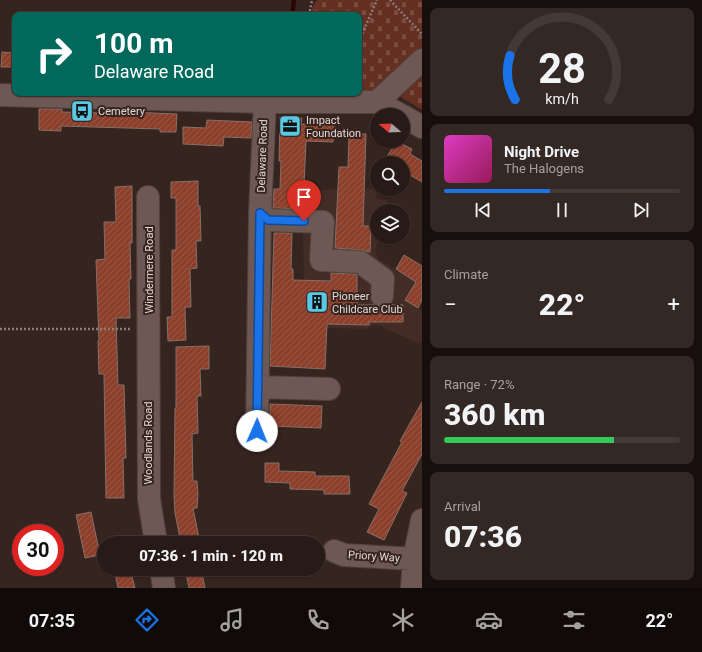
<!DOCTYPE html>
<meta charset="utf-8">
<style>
body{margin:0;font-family:Roboto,sans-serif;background:#342824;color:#f1f3f6;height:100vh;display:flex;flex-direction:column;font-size:15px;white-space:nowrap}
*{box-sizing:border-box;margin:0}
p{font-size:13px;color:#a5a1a1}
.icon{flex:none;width:22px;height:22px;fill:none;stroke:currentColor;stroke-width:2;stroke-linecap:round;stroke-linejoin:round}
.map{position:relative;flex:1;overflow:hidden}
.drawer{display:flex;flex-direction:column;gap:8px;padding:8px;background:#160f0d;width:280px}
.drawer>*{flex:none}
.hud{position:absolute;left:12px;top:12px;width:350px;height:84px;border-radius:8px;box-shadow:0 1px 3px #0004,0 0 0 1px #443936;background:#00695c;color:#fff;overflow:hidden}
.needle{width:26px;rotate:289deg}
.fabs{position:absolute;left:370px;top:108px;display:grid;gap:8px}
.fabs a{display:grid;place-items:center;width:40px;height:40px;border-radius:50%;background:#281b17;box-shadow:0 1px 3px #0004,0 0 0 1px #443936;font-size:20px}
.speed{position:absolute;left:12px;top:524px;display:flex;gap:8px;font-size:20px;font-weight:700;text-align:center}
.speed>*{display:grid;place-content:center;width:52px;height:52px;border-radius:50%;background:#281b17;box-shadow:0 1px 3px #0004,0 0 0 1px #443936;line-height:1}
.speed .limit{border:6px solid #d22;background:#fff;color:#111}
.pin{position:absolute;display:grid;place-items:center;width:34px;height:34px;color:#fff;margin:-41px -17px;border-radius:50% 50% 50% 0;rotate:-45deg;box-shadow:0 0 4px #0007}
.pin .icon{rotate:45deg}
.me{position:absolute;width:44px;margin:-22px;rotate:1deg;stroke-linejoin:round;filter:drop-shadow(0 0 3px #0008)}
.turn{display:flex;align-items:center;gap:14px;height:84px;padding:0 16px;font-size:18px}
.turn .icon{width:52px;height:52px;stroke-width:2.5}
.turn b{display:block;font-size:28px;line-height:34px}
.big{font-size:30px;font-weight:800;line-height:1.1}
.drawer .card{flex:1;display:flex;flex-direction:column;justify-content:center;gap:6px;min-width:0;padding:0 14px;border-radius:8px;background:#342824}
.drawer .dial{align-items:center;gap:0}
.dial svg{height:104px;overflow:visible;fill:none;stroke:#443936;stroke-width:7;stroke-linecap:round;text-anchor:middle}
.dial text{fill:#f1f3f6;stroke:none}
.song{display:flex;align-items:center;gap:12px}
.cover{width:48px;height:48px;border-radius:6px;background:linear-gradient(135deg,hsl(310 70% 55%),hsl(330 70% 35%))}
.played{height:4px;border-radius:2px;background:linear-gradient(90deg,#1a73e8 45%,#443936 45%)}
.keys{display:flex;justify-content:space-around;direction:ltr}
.heat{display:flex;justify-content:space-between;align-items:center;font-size:22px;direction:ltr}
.charge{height:6px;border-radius:3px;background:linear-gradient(90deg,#34c759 72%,#443936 0)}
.trip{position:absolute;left:97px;top:536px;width:228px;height:40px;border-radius:20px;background:#281b17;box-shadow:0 1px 3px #0004,0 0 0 1px #443936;font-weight:800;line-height:40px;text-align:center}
.menu{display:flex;height:64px;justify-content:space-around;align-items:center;background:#100b09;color:#a5a1a1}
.menu .icon{width:28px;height:28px}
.menu .on{color:#1a73e8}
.menu b{font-size:18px;color:#f1f3f6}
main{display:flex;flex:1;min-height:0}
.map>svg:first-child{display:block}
.built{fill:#442c26}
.cemetery{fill:url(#cemetery-stones)}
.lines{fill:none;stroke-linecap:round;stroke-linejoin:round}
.stream{stroke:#2b0500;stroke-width:4.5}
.building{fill:url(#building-hatch);stroke:#86706a}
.minor-casing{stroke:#50423e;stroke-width:24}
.path{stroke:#8a7b77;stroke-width:2.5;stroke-dasharray:2 2;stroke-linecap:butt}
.minor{stroke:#6d5853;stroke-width:22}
.route-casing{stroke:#114b97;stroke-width:10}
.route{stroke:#1a73e8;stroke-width:7}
.labels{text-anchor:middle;stroke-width:4;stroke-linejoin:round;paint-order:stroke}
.poi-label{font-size:11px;fill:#e3d7d4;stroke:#36241f;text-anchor:start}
.street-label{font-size:11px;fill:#e3d7d4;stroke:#36241f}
</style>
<main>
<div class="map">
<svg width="422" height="588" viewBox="0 0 422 588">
<defs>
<pattern id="cemetery-stones" width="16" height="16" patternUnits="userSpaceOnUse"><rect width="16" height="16" fill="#653021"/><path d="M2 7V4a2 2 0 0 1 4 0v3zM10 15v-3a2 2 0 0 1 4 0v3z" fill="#7b4d40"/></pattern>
<pattern id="building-hatch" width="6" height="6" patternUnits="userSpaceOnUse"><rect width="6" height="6" fill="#8c3f2a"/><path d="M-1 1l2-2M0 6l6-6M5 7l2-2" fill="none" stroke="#9c5a48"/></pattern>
</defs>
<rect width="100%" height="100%" fill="#36241f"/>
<!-- built -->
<path class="built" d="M274,189L304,191L337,189H377L376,198L388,201L386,211H377V237H379L375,251L378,259L416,282L405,300L422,311V340L419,344L376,324L365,329L301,327L304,281L303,230L273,210Z"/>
<!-- cemetery -->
<path class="cemetery" d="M317,0H422V110L400,96L359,93V15H312V8Z"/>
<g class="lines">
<!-- stream -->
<path class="stream" d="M292,15L294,0"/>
</g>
<!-- building -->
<path class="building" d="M2,52L15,53V67H1Z
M39,109H62V112L105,113V111L177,114L176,132H160V129L61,126V131L39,130Z
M280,117L302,118L301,124L334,125L333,142L306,141L303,209L273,208L274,189H280L281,161H279Z
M207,120L252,122L251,138L224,137L223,146L183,144V127L206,128Z
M349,134H366L363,226H371L370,252L361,250L335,248L339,167H348Z
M396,141L412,149L410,154L422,161V182L403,171V163H392L386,159Z
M198,181V206H200L201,241H196L197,268L190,269L191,307H185L186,340L168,341L167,317H172V250H176V198H171V182Z
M132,186V243H130L131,279H129L130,318H116L118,385H124L126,458H123L124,498H106L104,374H99L98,341H99L96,260L105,259L104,222H116L115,187Z
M274,233H292L291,269H293V280L331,281V273L356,274L357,275V305H374L382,308L390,305H403V322H369V325L327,324L325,369L270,366Z
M404,255L422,266V300L418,308L405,300L416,282L396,269Z
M209,346V369H200L201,396H197L198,433L192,434L193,481H197L198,494L197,508H193L200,543H181L175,513L174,495L175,408H176V347Z
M422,402V454L402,491L407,493L384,540L367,532L379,509L369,504L402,442L400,441Z
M270,404L322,406L321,428L270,426Z
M265,463H279V471L315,472V476H349L350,494H324V490L290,489V483L265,482Z
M91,512L100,555L85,558L76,515Z
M114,569H130L135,588H118Z
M185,569H201L205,588H189Z"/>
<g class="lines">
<!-- minor casing -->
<g class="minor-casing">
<path id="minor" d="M0,95L265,102H377L401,115
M377,102L422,60
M403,116L422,127
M148,197L149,499L156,543
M260,213L268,220L323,222L321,260L360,262L383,279L382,296
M258,387L329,389
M257,431L260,213L265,102
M334,551L344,555L414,559
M161,569L164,588
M412,588L414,559L422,520"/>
</g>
<!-- path -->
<path class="path" d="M390,0L422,34
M309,15L312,0
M359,41L377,0
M0,329H131"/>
<!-- minor -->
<use href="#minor" class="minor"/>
</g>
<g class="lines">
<!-- route casing -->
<g class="route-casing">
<path id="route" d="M257,431L260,213L268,220L304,221"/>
</g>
<!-- route -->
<use href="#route" class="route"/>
</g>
<!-- icons -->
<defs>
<g id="bus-square" transform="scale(1.15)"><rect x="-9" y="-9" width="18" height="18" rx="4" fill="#58c8e4" stroke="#36241f"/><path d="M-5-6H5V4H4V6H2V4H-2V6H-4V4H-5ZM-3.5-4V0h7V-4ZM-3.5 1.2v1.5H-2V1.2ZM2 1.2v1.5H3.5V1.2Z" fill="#111"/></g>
<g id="office-square" transform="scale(1.15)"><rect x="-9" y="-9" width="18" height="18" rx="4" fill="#58c8e4" stroke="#36241f"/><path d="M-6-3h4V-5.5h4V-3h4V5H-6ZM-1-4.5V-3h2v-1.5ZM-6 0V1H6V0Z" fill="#111"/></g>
<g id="building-square" transform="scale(1.15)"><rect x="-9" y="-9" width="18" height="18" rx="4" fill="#58c8e4" stroke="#36241f"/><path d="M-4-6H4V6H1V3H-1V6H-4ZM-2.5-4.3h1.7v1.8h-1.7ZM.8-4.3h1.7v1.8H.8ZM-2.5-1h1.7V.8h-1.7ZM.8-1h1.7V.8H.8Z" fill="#111"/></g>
</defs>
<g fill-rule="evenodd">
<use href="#bus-square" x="82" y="111"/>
<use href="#office-square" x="290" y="126"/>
<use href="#building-square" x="317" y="302"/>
</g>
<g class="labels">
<!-- poi labels -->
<g class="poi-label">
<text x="98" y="115">Cemetery</text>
<text x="306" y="124">Impact<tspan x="306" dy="13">Foundation</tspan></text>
<text x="332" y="300">Pioneer<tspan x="332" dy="13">Childcare Club</tspan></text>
</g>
<!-- street labels -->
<g class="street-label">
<text transform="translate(262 156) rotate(-88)" y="4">Delaware Road</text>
<text transform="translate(149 270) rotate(-90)" y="4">Windermere Road</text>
<text transform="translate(148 443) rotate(-90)" y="4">Woodlands Road</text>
<text transform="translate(374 556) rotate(4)" y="4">Priory Way</text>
</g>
</g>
</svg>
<div class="fabs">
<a><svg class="needle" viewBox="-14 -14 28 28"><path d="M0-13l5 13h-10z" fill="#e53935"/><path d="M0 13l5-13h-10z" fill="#a5a1a1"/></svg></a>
<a><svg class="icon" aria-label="search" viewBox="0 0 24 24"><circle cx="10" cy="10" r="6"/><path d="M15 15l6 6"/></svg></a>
<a><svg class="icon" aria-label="layers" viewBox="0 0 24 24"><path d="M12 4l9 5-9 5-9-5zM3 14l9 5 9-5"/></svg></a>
</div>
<div class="speed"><div class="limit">30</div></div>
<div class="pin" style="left:304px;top:221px;background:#d93025"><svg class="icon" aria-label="arrive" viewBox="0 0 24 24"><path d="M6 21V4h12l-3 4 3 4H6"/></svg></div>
<svg class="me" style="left:257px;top:431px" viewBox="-20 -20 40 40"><circle r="19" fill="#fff"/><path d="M0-13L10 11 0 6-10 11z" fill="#1a73e8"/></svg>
<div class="trip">07:36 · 1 min · 120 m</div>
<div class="hud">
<div class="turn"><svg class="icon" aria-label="right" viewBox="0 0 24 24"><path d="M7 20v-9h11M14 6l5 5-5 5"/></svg><div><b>100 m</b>Delaware Road</div></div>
</div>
</div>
<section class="drawer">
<div class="card dial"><svg viewBox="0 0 100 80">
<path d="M14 69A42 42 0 1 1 86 69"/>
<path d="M14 69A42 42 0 0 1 10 35" stroke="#1a73e8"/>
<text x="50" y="56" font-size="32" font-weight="700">28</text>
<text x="50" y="72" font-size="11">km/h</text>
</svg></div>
<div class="card">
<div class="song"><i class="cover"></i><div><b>Night Drive</b><p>The Halogens</p></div></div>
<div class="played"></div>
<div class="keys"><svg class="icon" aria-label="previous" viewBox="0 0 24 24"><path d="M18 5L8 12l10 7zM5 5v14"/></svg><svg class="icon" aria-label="pause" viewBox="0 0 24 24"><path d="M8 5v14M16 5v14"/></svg><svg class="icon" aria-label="next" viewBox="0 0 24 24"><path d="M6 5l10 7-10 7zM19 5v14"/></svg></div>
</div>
<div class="card"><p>Climate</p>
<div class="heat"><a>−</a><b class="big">22°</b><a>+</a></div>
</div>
<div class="card"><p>Range · 72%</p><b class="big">360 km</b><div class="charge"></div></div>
<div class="card"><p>Arrival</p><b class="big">07:36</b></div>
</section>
</main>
<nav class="menu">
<b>07:35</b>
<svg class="icon on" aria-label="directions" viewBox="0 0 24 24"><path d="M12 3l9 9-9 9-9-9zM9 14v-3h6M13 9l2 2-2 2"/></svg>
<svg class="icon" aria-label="music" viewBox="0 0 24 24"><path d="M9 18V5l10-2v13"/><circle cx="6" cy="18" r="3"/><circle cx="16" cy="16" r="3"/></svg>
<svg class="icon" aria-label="phone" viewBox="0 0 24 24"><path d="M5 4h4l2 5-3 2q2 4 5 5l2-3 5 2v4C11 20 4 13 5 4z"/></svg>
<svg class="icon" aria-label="climate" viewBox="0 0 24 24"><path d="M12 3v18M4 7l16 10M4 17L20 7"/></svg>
<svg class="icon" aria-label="car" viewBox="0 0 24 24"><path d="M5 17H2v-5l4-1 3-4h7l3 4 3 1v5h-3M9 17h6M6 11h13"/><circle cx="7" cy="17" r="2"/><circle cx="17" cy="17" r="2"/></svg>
<svg class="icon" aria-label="filters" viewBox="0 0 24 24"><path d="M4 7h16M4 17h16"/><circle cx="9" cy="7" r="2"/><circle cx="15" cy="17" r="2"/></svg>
<b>22°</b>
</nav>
